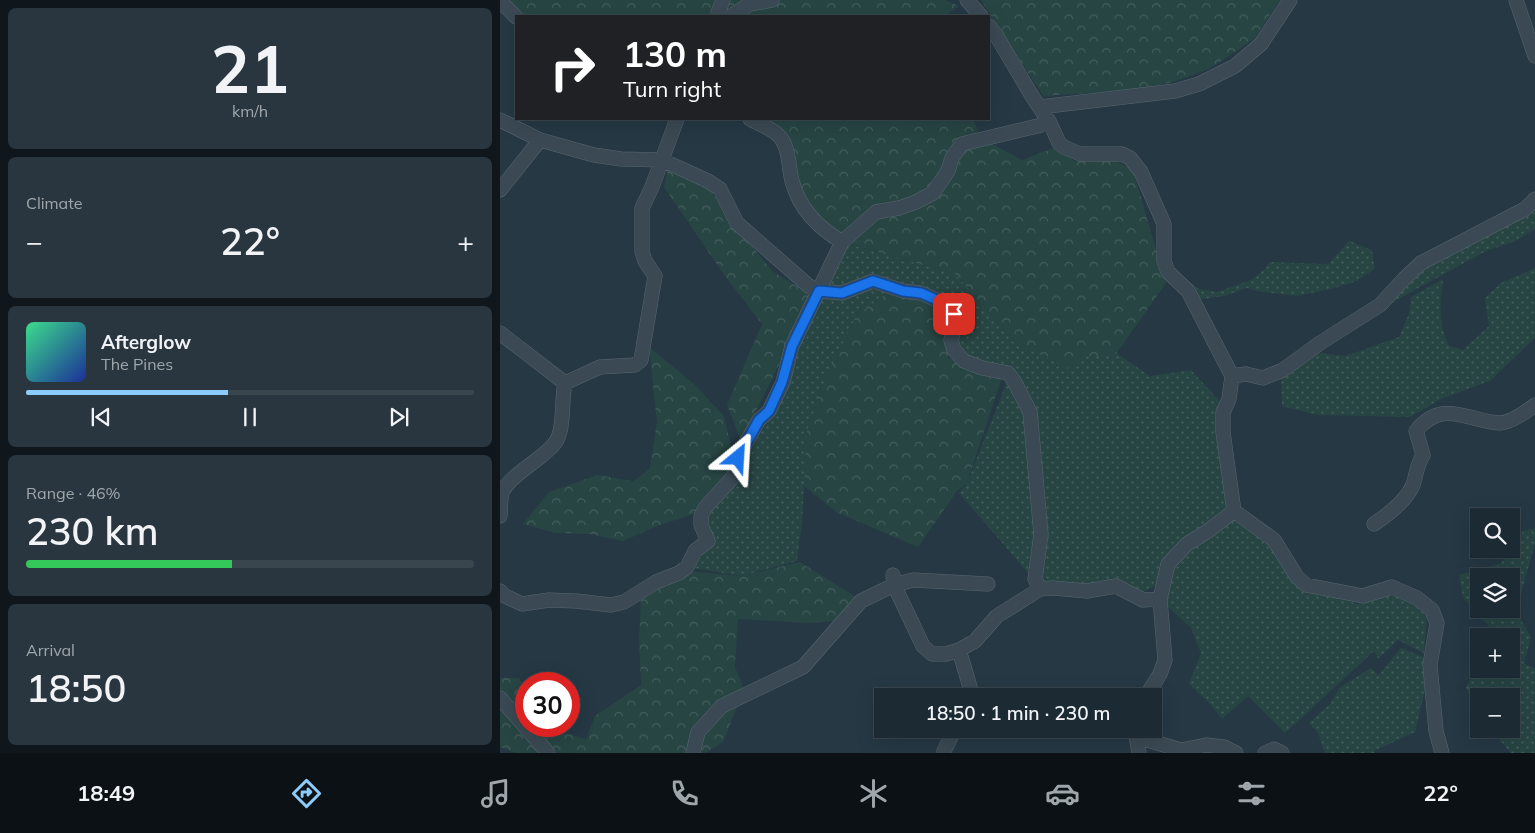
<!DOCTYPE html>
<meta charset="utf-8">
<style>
body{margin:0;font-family:Mulish,sans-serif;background:#29363f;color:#f1f3f6;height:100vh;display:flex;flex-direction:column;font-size:19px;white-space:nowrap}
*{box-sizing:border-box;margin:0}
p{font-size:16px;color:#a0a7ac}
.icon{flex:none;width:28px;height:28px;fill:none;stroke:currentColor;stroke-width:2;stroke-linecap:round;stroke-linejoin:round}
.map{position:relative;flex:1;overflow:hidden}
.panel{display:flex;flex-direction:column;gap:8px;padding:8px;background:#0f171c;width:500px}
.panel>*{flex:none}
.banner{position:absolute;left:15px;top:15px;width:475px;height:105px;border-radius:0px;box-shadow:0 5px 20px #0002,0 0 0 1px #3a464e;background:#202124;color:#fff;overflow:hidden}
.buttons{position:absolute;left:970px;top:508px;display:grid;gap:10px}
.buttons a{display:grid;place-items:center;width:50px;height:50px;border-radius:0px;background:#1c2a33;box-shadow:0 5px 20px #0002,0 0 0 1px #3a464e;font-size:25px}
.speed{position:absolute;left:15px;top:672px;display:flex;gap:10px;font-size:25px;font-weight:700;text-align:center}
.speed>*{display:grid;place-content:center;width:65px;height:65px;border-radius:50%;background:#1c2a33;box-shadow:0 5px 20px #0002,0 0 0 1px #3a464e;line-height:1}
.speed .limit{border:8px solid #d22;background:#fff;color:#111}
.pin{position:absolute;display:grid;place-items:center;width:42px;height:42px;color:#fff;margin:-21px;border-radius:10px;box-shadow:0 2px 8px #0006}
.me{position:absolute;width:55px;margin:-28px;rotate:27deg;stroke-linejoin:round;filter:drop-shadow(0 0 4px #0008)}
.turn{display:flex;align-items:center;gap:18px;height:105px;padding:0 25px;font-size:22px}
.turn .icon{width:65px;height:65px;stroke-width:2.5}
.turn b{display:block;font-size:35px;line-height:42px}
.big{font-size:38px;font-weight:600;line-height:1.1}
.panel .card{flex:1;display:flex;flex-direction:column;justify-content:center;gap:8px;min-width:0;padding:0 18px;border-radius:8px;background:#29363f}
.panel .dial{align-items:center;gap:0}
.dial b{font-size:65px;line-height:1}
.song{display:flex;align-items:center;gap:15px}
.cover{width:60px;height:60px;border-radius:8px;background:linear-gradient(135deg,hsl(150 70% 55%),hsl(230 70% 35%))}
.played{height:5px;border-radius:2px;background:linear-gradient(90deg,#8cccfd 45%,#3a464e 45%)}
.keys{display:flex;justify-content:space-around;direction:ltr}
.heat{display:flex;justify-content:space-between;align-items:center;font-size:28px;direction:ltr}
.charge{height:8px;border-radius:4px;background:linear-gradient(90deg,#34c759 46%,#3a464e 0)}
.trip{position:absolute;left:374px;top:688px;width:288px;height:50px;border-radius:0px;background:#1c2a33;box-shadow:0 5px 20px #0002,0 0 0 1px #3a464e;font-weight:600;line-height:50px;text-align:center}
.dock{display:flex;height:80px;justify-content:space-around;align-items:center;background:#0b1114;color:#a0a7ac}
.dock .icon{width:35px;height:35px}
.dock .selected{color:#8cccfd}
.dock b{font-size:22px;color:#f1f3f6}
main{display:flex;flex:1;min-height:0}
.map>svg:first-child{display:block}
.green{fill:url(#green-dots);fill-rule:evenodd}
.forest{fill:url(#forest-crowns)}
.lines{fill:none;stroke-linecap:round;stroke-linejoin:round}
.minor-casing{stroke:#586670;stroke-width:15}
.minor{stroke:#3a4953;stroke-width:14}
.route-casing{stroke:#114b97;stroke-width:12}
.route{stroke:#1a73e8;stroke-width:9}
</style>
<main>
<section class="panel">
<div class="card dial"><b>21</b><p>km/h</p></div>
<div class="card"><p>Climate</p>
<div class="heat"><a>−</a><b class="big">22°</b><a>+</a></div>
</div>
<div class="card">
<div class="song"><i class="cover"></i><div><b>Afterglow</b><p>The Pines</p></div></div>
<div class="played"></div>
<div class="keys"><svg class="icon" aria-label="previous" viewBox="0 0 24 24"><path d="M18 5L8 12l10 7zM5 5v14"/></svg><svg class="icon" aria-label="pause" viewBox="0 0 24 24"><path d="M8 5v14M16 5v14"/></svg><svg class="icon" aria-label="next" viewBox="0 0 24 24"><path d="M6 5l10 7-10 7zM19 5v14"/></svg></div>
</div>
<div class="card"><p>Range · 46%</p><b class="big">230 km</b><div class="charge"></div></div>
<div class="card"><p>Arrival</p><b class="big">18:50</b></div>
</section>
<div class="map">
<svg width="1035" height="753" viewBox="0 0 1035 753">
<defs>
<pattern id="green-dots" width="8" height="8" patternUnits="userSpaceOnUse" patternTransform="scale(1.25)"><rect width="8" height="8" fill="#274543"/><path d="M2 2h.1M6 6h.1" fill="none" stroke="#445e5d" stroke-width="1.8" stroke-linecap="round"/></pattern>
<pattern id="forest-crowns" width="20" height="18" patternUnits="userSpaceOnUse" patternTransform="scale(1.25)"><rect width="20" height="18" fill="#274543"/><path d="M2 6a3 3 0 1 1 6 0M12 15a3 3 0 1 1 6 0" fill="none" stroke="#445e5d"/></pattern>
</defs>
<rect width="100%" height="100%" fill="#253844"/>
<!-- green -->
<path class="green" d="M1035,205V229L1016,241L986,251L902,297L876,313L928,265Z
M849,241L872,250L875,269L857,281L835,288L797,296L757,291L747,288L724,296L697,300L684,279L699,289L717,292L751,280L765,269L769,262L828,264Z
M342,242L455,274L519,345L568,367L582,357L615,352L650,376L691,370L723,405L716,429L731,511L671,550L655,586L640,594L541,588L459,493L467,483L512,369L474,360L460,354L457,340L459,311L423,288L373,278L342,291L326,287Z
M1035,268V338L990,381L943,398L910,417L818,415L782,406L781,377L810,352L846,356L899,337L909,314L911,297L943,279C940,302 938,325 949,346L963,350L989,326L985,298L1001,283Z
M372,285L390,291L356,316L323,388L304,486L302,521L297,561L241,576L193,568L212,541L205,524L208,513L231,484L273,412L298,345L322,295L344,300Z
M735,518L773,545L792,583L858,604L884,594L905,598L927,616L924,653L898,640L878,659L874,651L785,733L748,696L722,719L709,703L689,684L701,653L691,628L665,604L671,568L685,550Z
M1035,528V543L1016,612L1031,637L1024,664L1035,668V753H1011L990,729H1011V696H979V716L966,687L979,664V669H1011V636H995L996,634L963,598L959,575L1001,563L1023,531ZM979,576H1011V609H979Z
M901,648L923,657L925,690L915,732L874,751V753H825L818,733L809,723L830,704L840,687L871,668L878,675Z"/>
<!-- forest -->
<path class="forest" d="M3,0H445L459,6L445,16H18Z
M481,0H780L754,39L709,69L673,82L635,90L543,96Z
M268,119H473L481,138L522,160L556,147L574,161L612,158L633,171L666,283L616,354L583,357L568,368L519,345L455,274L342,242L304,206L279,133Z
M168,168L210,190L235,225L272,271L313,296L241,441L227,405L262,324L225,276L164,187Z
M390,291L442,306L448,358L502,377L467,483L457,491L418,547L336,512L304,486L307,431L327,375L356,316Z
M149,347L194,384L224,416L234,460L219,487L196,513L157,526L123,541L90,534L55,533L23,524L49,492L97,475L134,481L150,468L157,422Z
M300,562L356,597L334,621L309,623L238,619L235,667L244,690L223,742L205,753H16L0,747V678H19L26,689V726H50L51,729L86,739L95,716L141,685L139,641L141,598L189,571L241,576Z"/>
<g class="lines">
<!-- minor casing -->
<g class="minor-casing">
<path id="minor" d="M467,0L481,16
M1016,0L1035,56
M0,1L16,17
M219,16L218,13L223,0
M231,16L250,4L272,0
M489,26L496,35L532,96L550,123L559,143L564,147L580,154H622L630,158L641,172L664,224V261L668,272L688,291L732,376L729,399L723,413V432L734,511L708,531L687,544L668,564L660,599L665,660L660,674L646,696
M540,107L675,91L699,84L735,66L761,44L790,0
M250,119C259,124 270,128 277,134C290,145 288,166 292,181C300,210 318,227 342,242
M0,120L40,140L94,155L121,159L162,160L208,181L220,189L237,223L310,287L319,291L342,293L373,281L403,291L421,293L446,304L454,315L455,325L451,340L454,350L464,361L482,368L508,373L514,381L530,412L541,534L535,579L540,589
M0,190L40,140
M0,333L65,383
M732,376L746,374L763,378L783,370L820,343L880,305L904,279L921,263L1025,209L1035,199
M734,511L774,540L797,577L806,585L863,596L892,587L917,598L932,610L937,623L930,665L936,731L942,753
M0,516C1,509 0,499 2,493C8,476 43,459 55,443C65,430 61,400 65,383L100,367L135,365L141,360L155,276L145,261L142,252V208L152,187L177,119
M874,524C889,514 906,501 913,485C917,473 916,467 923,455L916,431C943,398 968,421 1000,423C1010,423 1027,411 1035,405
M393,575L394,585L423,646L432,654H446L459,650L475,641L497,616L540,589L553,588L587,591L616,586L643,600L660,599
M0,591L5,596L22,604L49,600L76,601L111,605L124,602L156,582L179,573L187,567L195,551L208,541L201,525V516L205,508L234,476L238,458L244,446L259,420L269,411L283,382L292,346L342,242L376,212L399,208L416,202L433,193L448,171L452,158L462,144L550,123
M459,650L470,687L466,696
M0,698L48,753
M635,729L639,753
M637,737L681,750L706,745L724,747L736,753
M444,751L455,729
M193,753L198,732L222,706L303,667L361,601L394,585L413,580L488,584
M765,753L774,749L782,753"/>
</g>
<!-- minor -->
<use href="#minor" class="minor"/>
</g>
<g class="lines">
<!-- route casing -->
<g class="route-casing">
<path id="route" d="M238,458L259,420L269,411L282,382L292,346L319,291L342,293L373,281L403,291L421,293L446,304L454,314"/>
</g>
<!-- route -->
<use href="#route" class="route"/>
</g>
</svg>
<div class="buttons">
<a><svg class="icon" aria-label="search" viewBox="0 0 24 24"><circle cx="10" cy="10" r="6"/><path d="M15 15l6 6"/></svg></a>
<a><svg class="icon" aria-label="layers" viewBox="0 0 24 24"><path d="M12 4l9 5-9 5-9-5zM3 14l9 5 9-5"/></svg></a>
<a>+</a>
<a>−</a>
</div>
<div class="speed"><div class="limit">30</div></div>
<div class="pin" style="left:454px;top:314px;background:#d93025"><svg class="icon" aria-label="arrive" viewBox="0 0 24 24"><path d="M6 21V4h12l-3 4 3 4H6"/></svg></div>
<svg class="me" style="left:238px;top:458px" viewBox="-20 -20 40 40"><path d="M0-17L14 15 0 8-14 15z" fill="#1a73e8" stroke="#fff" stroke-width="4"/></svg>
<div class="trip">18:50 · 1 min · 230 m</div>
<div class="banner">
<div class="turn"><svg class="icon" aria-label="right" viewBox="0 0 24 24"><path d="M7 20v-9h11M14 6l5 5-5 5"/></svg><div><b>130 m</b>Turn right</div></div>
</div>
</div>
</main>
<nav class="dock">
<b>18:49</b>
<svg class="icon selected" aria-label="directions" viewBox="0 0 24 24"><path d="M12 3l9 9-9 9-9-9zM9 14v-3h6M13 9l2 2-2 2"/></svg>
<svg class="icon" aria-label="music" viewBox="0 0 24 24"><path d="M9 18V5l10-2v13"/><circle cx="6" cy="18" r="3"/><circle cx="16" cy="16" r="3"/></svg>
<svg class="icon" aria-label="phone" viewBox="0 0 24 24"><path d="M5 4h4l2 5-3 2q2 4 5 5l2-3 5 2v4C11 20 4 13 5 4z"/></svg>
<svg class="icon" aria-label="climate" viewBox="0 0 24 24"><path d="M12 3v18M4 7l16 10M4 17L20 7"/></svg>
<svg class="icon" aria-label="car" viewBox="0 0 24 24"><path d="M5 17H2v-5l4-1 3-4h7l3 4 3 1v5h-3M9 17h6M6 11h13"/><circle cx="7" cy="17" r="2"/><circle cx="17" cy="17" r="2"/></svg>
<svg class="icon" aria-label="filters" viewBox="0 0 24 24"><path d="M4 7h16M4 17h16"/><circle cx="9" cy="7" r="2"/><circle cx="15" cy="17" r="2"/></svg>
<b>22°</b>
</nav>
